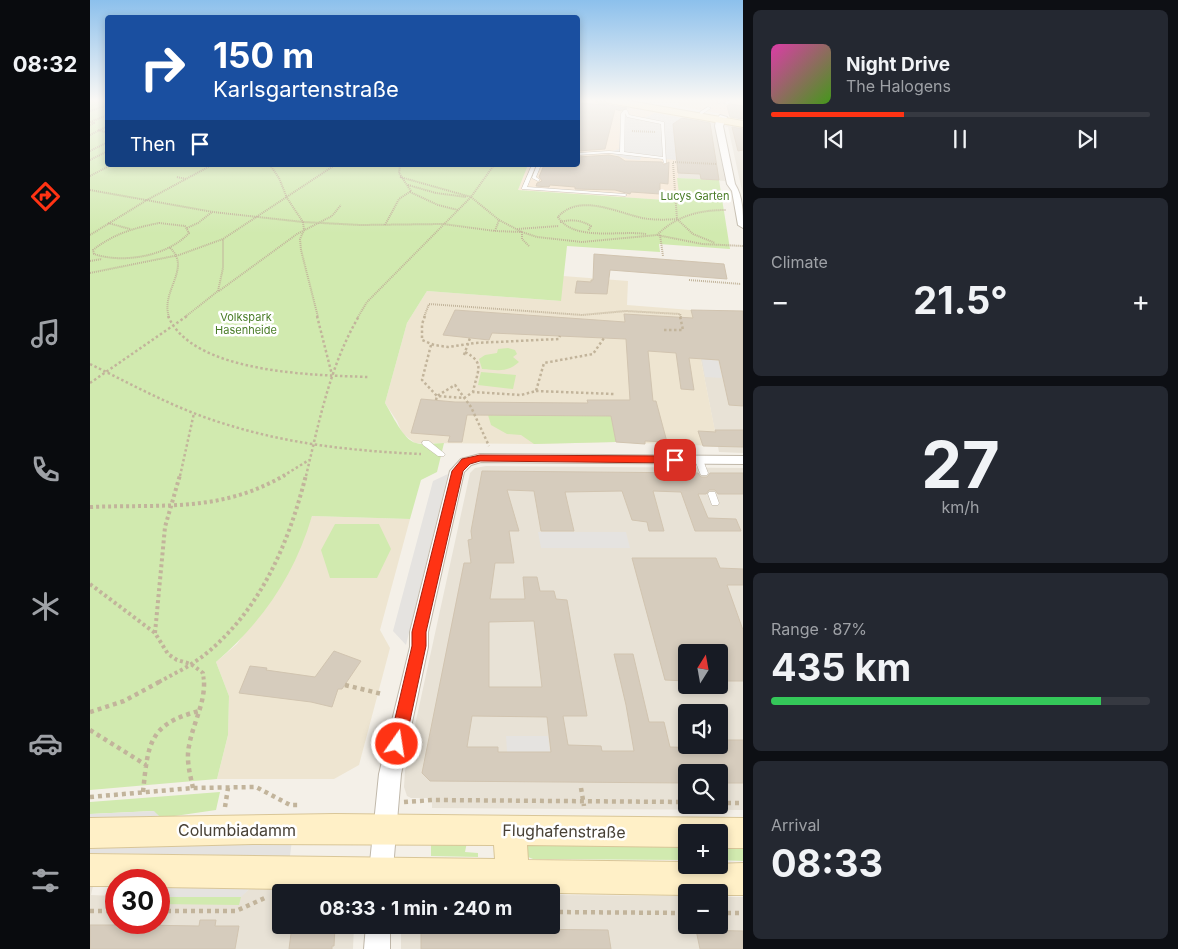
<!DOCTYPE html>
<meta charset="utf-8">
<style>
body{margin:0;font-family:Inter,sans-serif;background:#242831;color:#f1f3f6;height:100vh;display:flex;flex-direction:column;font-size:19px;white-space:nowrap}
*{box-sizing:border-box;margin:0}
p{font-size:16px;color:#9ea1a6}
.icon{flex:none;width:28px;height:28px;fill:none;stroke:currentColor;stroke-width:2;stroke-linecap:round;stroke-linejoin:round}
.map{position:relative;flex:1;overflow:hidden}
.panel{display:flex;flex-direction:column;gap:10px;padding:10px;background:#0d0f14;width:435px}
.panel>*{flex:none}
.hud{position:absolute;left:15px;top:15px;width:475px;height:152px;border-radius:5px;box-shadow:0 2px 8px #0003;background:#1a4fa0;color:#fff;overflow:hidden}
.needle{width:32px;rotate:11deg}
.buttons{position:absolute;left:588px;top:644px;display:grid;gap:10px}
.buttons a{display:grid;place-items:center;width:50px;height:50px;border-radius:5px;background:#171b24;box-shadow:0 2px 8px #0003;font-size:25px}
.speed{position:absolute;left:15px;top:869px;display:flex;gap:10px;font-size:25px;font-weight:700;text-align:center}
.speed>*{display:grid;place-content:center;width:65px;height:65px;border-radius:50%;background:#171b24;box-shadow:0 2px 8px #0003;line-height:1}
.speed .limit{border:8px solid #d22;background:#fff;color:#111}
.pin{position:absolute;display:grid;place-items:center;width:42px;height:42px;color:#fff;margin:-21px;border-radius:10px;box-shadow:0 2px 8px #0006}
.me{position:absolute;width:55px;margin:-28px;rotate:13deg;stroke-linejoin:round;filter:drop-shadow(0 0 4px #0008)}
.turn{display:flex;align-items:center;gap:18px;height:105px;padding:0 25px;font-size:22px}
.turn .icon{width:65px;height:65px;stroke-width:2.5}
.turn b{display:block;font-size:35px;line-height:42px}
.then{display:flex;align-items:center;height:48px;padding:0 25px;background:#0003;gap:10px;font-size:19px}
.big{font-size:38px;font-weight:700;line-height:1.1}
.panel .tile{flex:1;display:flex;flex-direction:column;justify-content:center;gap:8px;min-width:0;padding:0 18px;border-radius:8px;background:#242831}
.panel .dial{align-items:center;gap:0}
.dial b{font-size:65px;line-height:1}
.song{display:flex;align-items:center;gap:15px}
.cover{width:60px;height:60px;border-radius:8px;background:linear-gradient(135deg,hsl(320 70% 55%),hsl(100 70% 35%))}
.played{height:5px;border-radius:2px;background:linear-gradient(90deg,#ff3314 35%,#363941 35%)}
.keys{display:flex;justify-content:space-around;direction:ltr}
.heat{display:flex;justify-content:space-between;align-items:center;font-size:28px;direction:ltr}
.charge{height:8px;border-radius:4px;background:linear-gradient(90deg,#34c759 87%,#363941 0)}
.trip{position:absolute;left:182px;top:884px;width:288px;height:50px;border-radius:5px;background:#171b24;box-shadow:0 2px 8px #0003;font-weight:700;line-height:50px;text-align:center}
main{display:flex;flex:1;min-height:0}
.menu{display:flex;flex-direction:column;width:90px;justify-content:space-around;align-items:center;background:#090b0e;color:#9ea1a6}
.menu .icon{width:35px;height:35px}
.menu .selected{color:#ff3314}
.menu b{font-size:22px;color:#f1f3f6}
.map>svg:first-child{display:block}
.residential{fill:#e8e2d6;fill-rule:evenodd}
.commercial{fill:#f7e7d3}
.education{fill:#eee5d1}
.green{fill:#d1eaaf}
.parking{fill:#e5e3e0}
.building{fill:#d6ccbd;stroke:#d1c4b0;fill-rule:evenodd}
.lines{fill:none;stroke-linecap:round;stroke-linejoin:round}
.service-casing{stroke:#c0b8aa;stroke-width:1}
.minor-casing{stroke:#c0b8aa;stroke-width:2}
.secondary-casing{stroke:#d9c698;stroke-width:2}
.path-far3{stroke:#c2b49b;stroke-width:2;stroke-dasharray:1 1;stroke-linecap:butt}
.path-far2{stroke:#c2b49b;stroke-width:2.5;stroke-dasharray:2.5 2.5;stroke-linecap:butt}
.path-far1{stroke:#c2b49b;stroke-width:4;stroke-dasharray:3 3;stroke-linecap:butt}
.path{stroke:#c2b49b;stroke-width:4.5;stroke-dasharray:4 4;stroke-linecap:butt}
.service{fill:#fff;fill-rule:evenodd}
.minor{fill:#fff;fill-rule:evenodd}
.secondary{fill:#fff0c7;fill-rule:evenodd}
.route{fill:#ff3314;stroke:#a6210d}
.labels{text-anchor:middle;stroke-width:5;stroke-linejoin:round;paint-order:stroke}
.far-park-label{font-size:11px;fill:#497c27;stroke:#fff}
.near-street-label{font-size:16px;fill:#484136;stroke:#fff}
</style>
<main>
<nav class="menu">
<b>08:32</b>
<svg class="icon selected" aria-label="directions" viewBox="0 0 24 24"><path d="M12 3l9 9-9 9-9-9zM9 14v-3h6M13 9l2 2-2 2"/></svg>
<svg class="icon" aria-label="music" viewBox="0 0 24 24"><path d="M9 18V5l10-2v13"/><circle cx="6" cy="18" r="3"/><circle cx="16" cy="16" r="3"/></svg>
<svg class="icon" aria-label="phone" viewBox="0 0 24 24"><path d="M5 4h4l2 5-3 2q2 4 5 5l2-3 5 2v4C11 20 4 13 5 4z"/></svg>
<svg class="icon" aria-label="climate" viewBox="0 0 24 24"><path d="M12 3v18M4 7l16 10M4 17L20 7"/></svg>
<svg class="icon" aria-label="car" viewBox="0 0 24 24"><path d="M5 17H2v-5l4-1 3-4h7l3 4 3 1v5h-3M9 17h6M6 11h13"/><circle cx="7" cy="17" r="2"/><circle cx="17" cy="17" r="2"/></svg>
<svg class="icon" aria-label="filters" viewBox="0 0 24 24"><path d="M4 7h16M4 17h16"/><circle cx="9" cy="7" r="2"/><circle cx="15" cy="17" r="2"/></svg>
</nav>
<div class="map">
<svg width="653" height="949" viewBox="0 0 653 949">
<rect width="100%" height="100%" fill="#f4f0e8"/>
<!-- residential -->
<path class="residential" d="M596,116L624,122L635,181L587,178L584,123Z
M637,125L653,127V195L638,127L633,126Z
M601,310L653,311V453L629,452Z
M396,466L653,468V810L342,808V798H321L317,796L314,787L315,771L380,473L385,468ZM596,652H629V685H596ZM596,712H629V745H596ZM596,772H629V805H596Z
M0,886H3L1,895L26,896V922H69V897H150L160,888H230L229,892H191V925H264L263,949H0Z
M461,895L596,896V925H629V897H653V949H311V925H461Z"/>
<!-- commercial -->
<path class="commercial" d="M488,100H509L596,116L584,123L590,201L428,190L438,165H488Z
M591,100H653V118L588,106Z"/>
<!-- education -->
<path class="education" d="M473,276L538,281L537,305L601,310L628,446L526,442L444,444L325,443L312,433L307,421L295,403L317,323L337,291L470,301Z
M222,516L320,519L290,630L300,648L269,765L244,779H127L138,735L139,696L126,662L147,644L205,560Z"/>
<!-- green -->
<path class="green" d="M0,100H17L18,165H438L428,190L590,201L587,178L629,180L640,249L569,244L570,252L477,246L471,301L337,291L317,323L295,403C302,414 313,440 326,443C334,445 346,443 354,443L347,472L331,480L320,519L222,516C204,576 173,621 126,662L139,696L138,735L127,779L0,790Z
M418,348L425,350L427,354L423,357L429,362C417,373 407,370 392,369L389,359L395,355L407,353L408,349Z
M391,372L426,375L423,389L388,385Z
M398,415L521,416L526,442L444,444L431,435L417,434L401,425Z
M245,524H289L301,549L287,578H240L231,550Z
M130,792L126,810L71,818L63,811L0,814V802Z
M441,841L596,843V860L443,859L438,857L436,843Z
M341,842H377L375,852L388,853V857L341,856Z
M629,843H653V861L629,860Z
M69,897H151L149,905L69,904Z"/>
<!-- parking -->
<path class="parking" d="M565,113L593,118L584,123L586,160L551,157L550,160L537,159L523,154V151L529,149L531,114L554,118Z
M612,359L628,361L632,378L615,377Z
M358,474L316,645L303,631L343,481Z
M448,532H536L540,548H451Z
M416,736H458L460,752H417Z
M64,811L71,818L0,822V814Z
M202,840L200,856L0,853V843Z
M69,887L160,888L151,897H69Z"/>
<!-- building -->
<path class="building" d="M505,100H512L519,105L537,108L531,111L525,109L515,149L488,151V103L515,105L505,102Z
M641,104L653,106V119L640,117L637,106Z
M592,118L620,123L629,180L611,179L610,174L588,173L583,124Z
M642,127L653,129V150L648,151Z
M519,155L529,157L535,161L572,162L574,165L579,162L578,184L570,183V194L541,192L540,194L525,190L485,189V187L460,185L459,187L446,186L447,183L452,181L449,177L454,165H488V157Z
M504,254L634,264L637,279L520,270L517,294L485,293L487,281L501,282V280H503Z
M365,310L535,322L534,314L603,318L601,310L653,311V406L639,405L629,360L599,358L604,390L591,389L586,353L558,351L563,401H566L577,442L555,441V444L526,442L521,416L377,415L372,442H358L360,436L321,433L331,399L365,402L498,403L497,400H540L536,339L402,333L399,340L353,335Z
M625,430H653V447L613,446L608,431L626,432Z
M392,471L608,473L611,477H617L620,473H653V494H628L625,490H619L616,494H608L618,518L646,519L651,531H605L591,492L563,491L574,531H559L557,522L542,520L532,491L475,492L484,531H451L444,491L417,490L429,531H419L424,563H405L400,599H435L433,577H447L450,591H464L466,599L477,600L497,716H473L478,745L511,746L512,751H544L536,705L524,654H543L559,722H574L580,747L616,748L615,745H631L629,740H653V783H629V772H596V783L340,781L332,773L374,563H381L378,540L382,539L381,531ZM444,621L452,687H399V622ZM382,716L457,717L461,752H408V747H377Z
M542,558H626L630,568L653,569V585H637L653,630V681H629V652H596V681L575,680Z
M244,651L271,661L252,689H248L242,707L221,702L149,693L160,666L177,668L176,670L225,677Z
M110,920H126L125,926H149L145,949H0V925H34L35,922H51V925L109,926Z
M202,926L245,927L244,946H242V949H199Z
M331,928L518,930L521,949H331Z
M606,930L653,931V949H610Z"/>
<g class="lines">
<!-- service casing -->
<g class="service-casing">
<path id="service" d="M629,100H633L630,103H628Z
M641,100H645L637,104L634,103Z
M618,107L621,108L612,114H610V112Z
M534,110H537L539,115L574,122L576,163H574L573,159L519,153L488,155V153L519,151L530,152L531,114ZM535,113L537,117L571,124L573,157L534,152Z
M442,165H446L437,187L535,194L537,195L535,196L432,189V188Z
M447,165H451L446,177L450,180L448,181L442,178Z
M333,441H339L355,454L354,456H348L333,445L332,443Z
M606,458H609L613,460L618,473L617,475H611L610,473L605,460Z
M619,492H625L629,503L628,505H622L618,494Z"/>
</g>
<!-- minor casing -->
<g class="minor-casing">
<path id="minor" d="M630,115L637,117L633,126L645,184C653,197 653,212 653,228L648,225L642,191L637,184L625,126L626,120Z
M390,454L653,456V464L391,462L381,465L374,472L338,632V647L311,774L301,892H277L289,774L320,647V632L360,471L371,459Z
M276,925H300V949H274Z"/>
</g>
<!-- secondary casing -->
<g class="secondary-casing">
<path id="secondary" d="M514,100H534L653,121V127L519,103Z
M245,814L653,818V848H629V832H596V847L437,845L438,860L596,862V865L653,863V895H629V892H596V895L69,887V880H26V886H0V854L405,859L404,845L163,844L0,848V818Z"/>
</g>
<!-- path-far3 -->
<path class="path-far3" d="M0,111L18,105
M0,122L18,115
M0,125L4,123L1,122
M8,130L18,133
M542,131L565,132
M0,135L18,126
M0,151L18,142
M0,160L18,151
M583,162L627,164
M583,163L587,219L603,234L625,243
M180,165L189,178L197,198L213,222L214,230L210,239L211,250L228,317
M0,176L21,165
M87,177L96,179
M310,177L381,197L409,220L432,232L447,237L492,242L567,235L612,244L653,246
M318,185L346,193L376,197
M0,190L123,212L213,222L270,225L353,224L405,231L432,232
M320,192L348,205L368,210
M470,222C481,219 491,220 501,226L498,231
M18,223L40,229
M69,223L95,226L99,233C78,256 33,264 4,254L3,250C23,234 44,228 69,223Z
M295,225L309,199L321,191L309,173L310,165
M97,228L108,223L122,212
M427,229L469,226
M405,231L409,220
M432,232V239L439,246
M556,234C530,230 484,242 468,217C489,193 526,212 552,218C563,220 575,220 587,219
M0,235L57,200L122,165
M567,235C586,216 609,210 636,210
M570,235L573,256
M0,261L12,259
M0,273L89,255L133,239L245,165
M599,280L651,284
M129,291L207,234L242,216L251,205
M79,317C70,291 103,267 79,247
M95,317L128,291L133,268V239
M268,317L277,302L381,197L404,165
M334,317L339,304L492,315L536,311L590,314L591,317"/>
<!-- path-far2 -->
<path class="path-far2" d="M78,316C103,374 225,375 278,377
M227,316L242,375
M335,316L332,324V340L344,345L358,347L385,343L469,339L470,336
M574,330H593L590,316
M341,345L332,380L347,396L374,398L383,392L431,395L446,391L454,363L503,354L514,338
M375,352C396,363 387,371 383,392
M374,355L380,338
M0,364C43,385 86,409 132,423C197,444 263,451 331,454
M0,383L97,316
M446,391L524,394
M346,400L347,396L365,385L381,407L399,446
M90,476L104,413
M193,476L219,460
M216,476C229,422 240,365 269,316"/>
<!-- path-far1 -->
<path class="path-far1" d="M0,507C72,504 130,513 195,475
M0,584L65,633L78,654L87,660L101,664L113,673L114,682
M65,633L75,527L90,475
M69,682C85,673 103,665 118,652C172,607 199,542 216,475"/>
<!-- path -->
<path class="path" d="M255,685L292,694
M0,712L34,701L71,681
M0,730L56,765
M103,788C100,774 96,760 99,746C103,723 115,704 114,681
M491,788L494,806
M53,792C58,745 58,724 109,711
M0,797L103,788L166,787L200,805H211
M314,802L343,800L596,802
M629,803H653
M135,807L138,788
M0,911H26
M69,911H146L177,897
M461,912L596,913
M629,913H653"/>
<!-- service -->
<use href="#service" class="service"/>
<!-- minor -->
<use href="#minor" class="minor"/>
<!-- secondary -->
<use href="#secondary" class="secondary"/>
</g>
<!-- sky -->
<linearGradient id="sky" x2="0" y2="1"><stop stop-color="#8cc0ec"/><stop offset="0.43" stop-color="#faf8f5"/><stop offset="1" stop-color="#faf8f5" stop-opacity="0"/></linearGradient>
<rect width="653" height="233" fill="url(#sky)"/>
<!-- route -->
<path class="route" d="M390,455L585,456L591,460L585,463L390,461L380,464L373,471L336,632V646L315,744L313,748L307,750L301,748L299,744L322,646V632L362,471L372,459Z"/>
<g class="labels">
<!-- far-park labels -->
<g class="far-park-label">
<text x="605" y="200">Lucys Garten</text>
<text x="156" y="321">Volkspark<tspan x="156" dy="13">Hasenheide</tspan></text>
</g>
<!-- near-street labels -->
<g class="near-street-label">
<text x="147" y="836">Columbiadamm</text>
<text transform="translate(474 831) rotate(1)" y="6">Flughafenstraße</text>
</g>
</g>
</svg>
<div class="buttons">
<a><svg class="needle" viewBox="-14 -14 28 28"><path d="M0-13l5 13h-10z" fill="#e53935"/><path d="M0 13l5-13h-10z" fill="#9ea1a6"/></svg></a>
<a><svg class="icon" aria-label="sound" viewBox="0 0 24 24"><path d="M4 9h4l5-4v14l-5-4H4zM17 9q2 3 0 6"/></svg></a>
<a><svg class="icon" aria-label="search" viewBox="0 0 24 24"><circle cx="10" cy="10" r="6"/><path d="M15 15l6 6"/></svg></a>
<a>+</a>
<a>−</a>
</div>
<div class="speed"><div class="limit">30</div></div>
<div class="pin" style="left:585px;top:460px;background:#d93025"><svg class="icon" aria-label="arrive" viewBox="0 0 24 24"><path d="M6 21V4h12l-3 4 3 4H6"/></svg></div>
<svg class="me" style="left:307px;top:744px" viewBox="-20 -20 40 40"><circle r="17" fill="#ff3314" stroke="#fff" stroke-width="3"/><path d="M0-11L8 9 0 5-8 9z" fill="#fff"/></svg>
<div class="trip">08:33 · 1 min · 240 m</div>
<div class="hud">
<div class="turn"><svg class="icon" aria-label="right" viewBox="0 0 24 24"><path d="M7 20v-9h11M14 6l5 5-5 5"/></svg><div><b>150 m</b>Karlsgartenstraße</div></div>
<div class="then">Then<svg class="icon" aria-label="arrive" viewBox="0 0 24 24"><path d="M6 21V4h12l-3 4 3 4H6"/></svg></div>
</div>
</div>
<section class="panel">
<div class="tile">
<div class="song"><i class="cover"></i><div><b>Night Drive</b><p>The Halogens</p></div></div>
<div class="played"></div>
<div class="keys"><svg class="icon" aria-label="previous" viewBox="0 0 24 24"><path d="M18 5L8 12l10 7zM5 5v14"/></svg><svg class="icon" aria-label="pause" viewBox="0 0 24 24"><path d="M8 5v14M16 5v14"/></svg><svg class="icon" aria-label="next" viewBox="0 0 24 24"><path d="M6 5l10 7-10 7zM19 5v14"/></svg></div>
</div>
<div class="tile"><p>Climate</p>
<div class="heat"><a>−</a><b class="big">21.5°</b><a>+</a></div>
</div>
<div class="tile dial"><b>27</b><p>km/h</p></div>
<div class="tile"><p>Range · 87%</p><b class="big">435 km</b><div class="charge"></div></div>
<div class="tile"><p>Arrival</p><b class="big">08:33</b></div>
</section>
</main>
